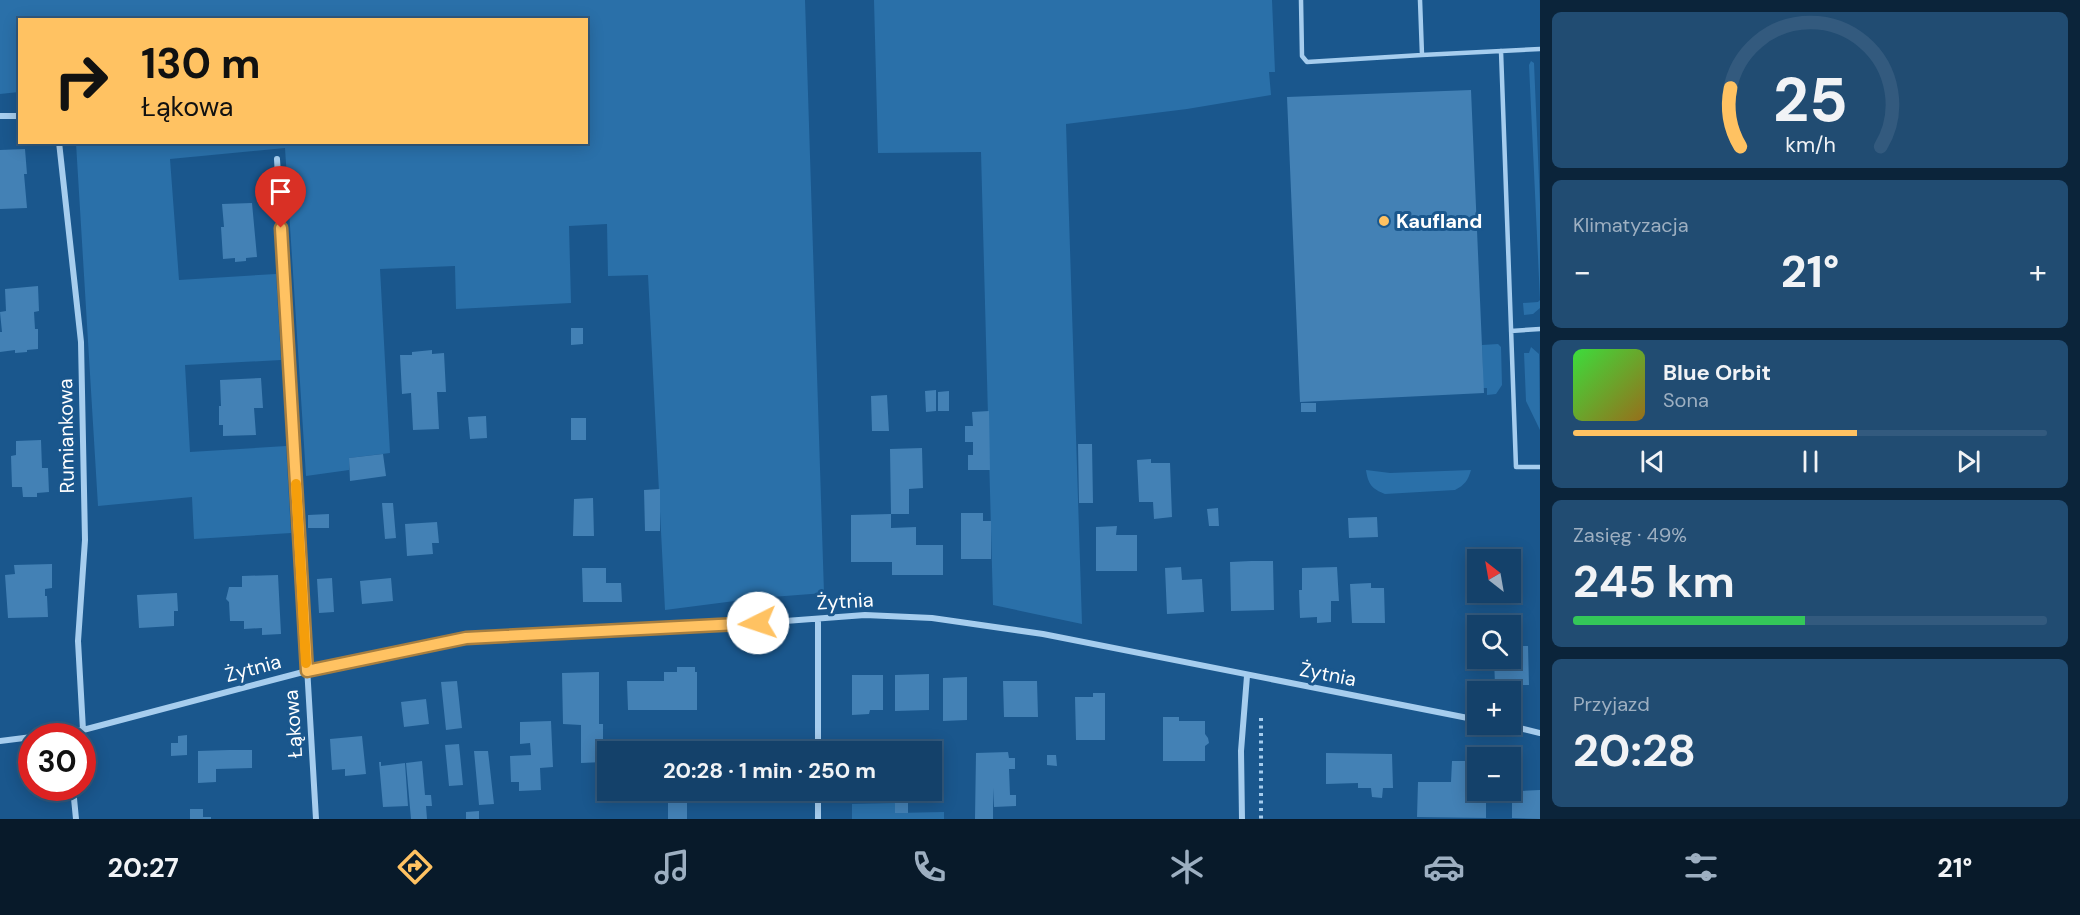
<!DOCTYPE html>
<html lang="pl">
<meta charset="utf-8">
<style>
body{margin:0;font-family:"DM Sans",sans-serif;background:#214c72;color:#f1f3f6;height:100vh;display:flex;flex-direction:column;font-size:22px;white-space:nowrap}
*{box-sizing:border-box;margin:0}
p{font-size:20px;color:#9dafc1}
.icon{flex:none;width:33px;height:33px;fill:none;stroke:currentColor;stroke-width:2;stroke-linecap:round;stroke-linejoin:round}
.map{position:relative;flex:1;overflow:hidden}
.panel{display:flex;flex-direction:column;gap:12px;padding:12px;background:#0b243a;width:540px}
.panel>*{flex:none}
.hud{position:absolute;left:18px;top:18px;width:570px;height:126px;border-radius:0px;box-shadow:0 3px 15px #0003,0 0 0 2px #335a7e;background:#ffc262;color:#111;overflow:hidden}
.needle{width:39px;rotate:329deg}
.fabs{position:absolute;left:1467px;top:549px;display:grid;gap:12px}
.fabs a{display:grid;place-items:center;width:54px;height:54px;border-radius:0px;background:#14416a;box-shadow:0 3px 15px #0003,0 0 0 2px #335a7e;font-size:30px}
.speed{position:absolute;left:18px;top:723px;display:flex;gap:12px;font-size:30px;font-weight:700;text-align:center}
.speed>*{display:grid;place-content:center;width:78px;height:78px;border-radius:50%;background:#14416a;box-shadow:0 3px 15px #0003,0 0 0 2px #335a7e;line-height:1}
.speed .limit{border:9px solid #d22;background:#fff;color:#111}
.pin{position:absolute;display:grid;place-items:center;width:51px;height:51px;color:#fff;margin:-62px -26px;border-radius:50% 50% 50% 0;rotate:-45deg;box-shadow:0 0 6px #0007}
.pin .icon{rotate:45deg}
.me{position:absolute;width:66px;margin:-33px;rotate:266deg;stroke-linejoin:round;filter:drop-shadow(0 0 4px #0008)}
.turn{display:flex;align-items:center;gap:21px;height:126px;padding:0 24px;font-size:27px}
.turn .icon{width:78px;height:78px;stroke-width:2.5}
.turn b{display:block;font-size:42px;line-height:51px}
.big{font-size:45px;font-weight:700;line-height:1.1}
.panel .widget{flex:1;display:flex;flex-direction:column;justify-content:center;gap:9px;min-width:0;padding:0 21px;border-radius:9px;background:#214c72}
.panel .dial{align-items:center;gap:0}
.dial svg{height:156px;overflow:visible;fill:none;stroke:#335a7e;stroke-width:7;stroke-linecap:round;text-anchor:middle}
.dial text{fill:#f1f3f6;stroke:none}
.song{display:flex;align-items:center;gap:18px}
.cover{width:72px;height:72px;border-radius:9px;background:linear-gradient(135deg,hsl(120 70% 55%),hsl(40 70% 35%))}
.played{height:6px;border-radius:3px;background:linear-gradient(90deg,#ffc262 60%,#335a7e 60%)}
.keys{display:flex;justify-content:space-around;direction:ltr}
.heat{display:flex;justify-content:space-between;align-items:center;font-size:33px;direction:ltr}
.charge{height:9px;border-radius:4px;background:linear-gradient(90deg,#34c759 49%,#335a7e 0)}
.trip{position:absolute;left:597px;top:741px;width:345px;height:60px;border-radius:0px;background:#14416a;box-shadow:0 3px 15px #0003,0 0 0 2px #335a7e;font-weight:700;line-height:60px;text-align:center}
.menu{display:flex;height:96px;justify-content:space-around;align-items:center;background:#081a2a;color:#9dafc1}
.menu .icon{width:42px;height:42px}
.menu .current{color:#ffc262}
.menu b{font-size:27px;color:#f1f3f6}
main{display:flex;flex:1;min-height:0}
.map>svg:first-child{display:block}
.green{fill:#2a70a9}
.building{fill:#4381b5}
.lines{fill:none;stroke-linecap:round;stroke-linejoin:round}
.path{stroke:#a6cdee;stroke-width:4;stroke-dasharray:3 4.5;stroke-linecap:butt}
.lane{stroke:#a6cdee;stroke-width:4.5}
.street{stroke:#a6cdee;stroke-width:6}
.route-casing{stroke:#a67e40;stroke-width:15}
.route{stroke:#ffc262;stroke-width:10}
.slow{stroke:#f59e0b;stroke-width:10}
.poi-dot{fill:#ffc262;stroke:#1a578d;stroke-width:2}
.labels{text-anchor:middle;stroke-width:6;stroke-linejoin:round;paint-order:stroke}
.poi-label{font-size:20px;font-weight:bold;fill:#fff;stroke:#1a578d;text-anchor:start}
.street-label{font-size:20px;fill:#fff;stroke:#1a578d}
</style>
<main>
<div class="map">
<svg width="1540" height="819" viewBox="0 0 1540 819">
<rect width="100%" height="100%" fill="#1a578d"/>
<!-- green -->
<path class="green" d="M0,0H805L824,593L758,598L665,610L648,275L608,276L607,224L569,226L571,303L456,309L455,266L380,269L390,453L349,458V470L306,476L285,148L170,159L179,280L276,274L281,360L185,365L190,452L286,446L291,533L194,539L192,497L98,506L76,143L586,142V20H20L19,92L0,94Z
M874,0H1272L1275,72H1269L1271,95L1187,109L1066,124L1082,624L993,605L981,152L878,153Z
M1531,61L1534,63L1540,204V308L1533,314L1524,315L1523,303L1538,302L1540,300L1529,65Z
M1498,344L1501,347L1502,385L1496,394L1487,395V388H1483L1482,345Z
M1531,347L1539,354L1540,430L1526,401L1524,353H1529Z
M1366,470L1390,473L1471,470C1468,480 1465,485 1455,490L1385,494C1372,489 1368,484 1366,470Z
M895,803V813L944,812V819H852V804Z"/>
<!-- building -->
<path class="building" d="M1471,90L1484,393L1300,402L1287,97Z
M25,149L27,174H24L27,208L0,209V150Z
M252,203L257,257L246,258V261L235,262V258L223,259L221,227H224L222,204Z
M38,286L39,311L34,312L35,329H38V349L27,350V352L15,353V350L0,352V332H2L0,312L6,311L5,289Z
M571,328H583V344L571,345Z
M432,350V354L444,353L446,392H437L439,429L413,430L411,393L402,394L400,355H412V352Z
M261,378L263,408H254L256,435L223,436V425H219V406H221L220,380Z
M936,390V411L926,412L925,391Z
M949,391V411H938V392Z
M887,395L889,431H872L871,396Z
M1301,403H1316V412H1301Z
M989,411L990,470H968V455H973V442H965V426H973L972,412Z
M486,416L487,438L470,439L468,417Z
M571,418H586V440H571Z
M41,440L42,468H48L49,492L37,493V497H23L22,487H12L11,456L16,455V441Z
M1078,444H1092L1093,503H1079Z
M922,448L923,488L909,489V514H891L890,449Z
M383,454L386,476L350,481L349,458Z
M1151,459V463H1170L1172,517L1154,519L1153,502H1139L1137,460Z
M660,489V531H645L644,490Z
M593,498L594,536H573L574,499Z
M382,503H393L396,538L385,539Z
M1218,508L1219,526H1209L1207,509Z
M961,513H983V521H991V559H961Z
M329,514V528H308V515Z
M891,514V528L916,527V545H943V575H892V562H851V515Z
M1377,517L1378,537L1349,538L1348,518Z
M437,522L439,543H432L433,554L407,556L405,524Z
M1117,526L1116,535H1137V571H1096V527Z
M1251,561H1273L1274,610L1231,611L1230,562Z
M52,564V588L45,589V596H47L48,617L8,618L5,575L15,574L14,565Z
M1181,567L1182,580L1202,579L1204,612L1167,614L1165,568Z
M1337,567L1339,601H1331V622L1317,623V617L1300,618L1299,590H1302V568Z
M582,568H606V583H621L622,602H583Z
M278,575L281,634L262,635V628L244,629V621H230L229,602L226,599L229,587H242V576Z
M332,578L334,612L319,613L317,579Z
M391,578L393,601L362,604L360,581Z
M1371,583V588H1384L1385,623H1352L1350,584Z
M177,593L178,611H174V626L139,628L137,595Z
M1510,646H1528L1529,685H1495L1494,658H1510Z
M677,667H695V672H697V710H628L627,681H664V672H677Z
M599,672V724H603V762L581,763V725L563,724L562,673Z
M929,674V710L895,711V675Z
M852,675H883V710H870L869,714L852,715Z
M967,677V720L943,721V678Z
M457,681L462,728L446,730L441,682Z
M1003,681H1037L1038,717H1004Z
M1093,693H1105V740H1076L1075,697H1093Z
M426,699L429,724L404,727L401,702Z
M1163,717H1179V721H1205V734L1208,738L1209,743L1205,746V761H1163Z
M551,721L553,767L540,768L541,790L519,791V782H511L510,756L531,755L530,743L520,744V722Z
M187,735V755L171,756V743H178V736Z
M362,736L366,774L345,776V769L332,770L330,739Z
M690,739L691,752H665V740Z
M459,744L463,785L449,786L445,745Z
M930,745H941L942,770L932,771Z
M229,750H252V768L216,769V782L198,783V751Z
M474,751H488L494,804L479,805Z
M1008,752L1009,758H1015V769H1009L1010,795H1016V806L994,807L993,788V819H975L976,753Z
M1326,753L1392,754L1393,788H1383L1382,798L1372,797L1371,788H1358V783L1326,784Z
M1047,755H1056L1057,766L1047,765Z
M422,761L425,795H431L432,806H426L427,819H411L406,763Z
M1452,761H1478V790H1486V818L1417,817L1418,782H1451Z
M379,762H381V766L405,763L408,806L383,807Z
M1512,782L1520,783V791L1540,790V819L1512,818Z
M614,790H629V801H614Z
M667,790H683V800L667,801Z
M895,790H912V803H908V813H895Z
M668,802L687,803V819H668Z
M190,809H203V817H211V819H190Z
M479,811V819H466V812Z"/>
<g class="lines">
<!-- path -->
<path class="path" d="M1261,718V819"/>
<!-- lane -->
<path class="lane" d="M1301,0L1302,56L1307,62L1422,55
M1420,0L1422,55L1540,49
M1501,51L1516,467H1540
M1511,331L1540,329"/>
<!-- street -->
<path class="street" d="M0,116H20
M59,142L81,342L85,540L78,641L83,730
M277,159L316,819
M1503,724L1540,733
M36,736L83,730L307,671L466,638L717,626L865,615L932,618L1043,634L1478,720
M0,741L32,737
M818,752V619
M73,788L76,819
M818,819V790
M1242,819L1241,751L1247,676"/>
</g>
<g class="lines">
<!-- route casing -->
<g class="route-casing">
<path id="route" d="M281,228L307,671L466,638L758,623"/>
</g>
<!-- route -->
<use href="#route" class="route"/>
<!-- slow -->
<path class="slow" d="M296,484L306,663"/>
</g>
<!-- markers -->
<circle class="poi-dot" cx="1384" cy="221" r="6"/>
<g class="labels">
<!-- poi labels -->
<g class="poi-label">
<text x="1396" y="228">Kaufland</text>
</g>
<!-- street labels -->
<g class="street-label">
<text transform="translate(66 436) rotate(-91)" y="7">Rumiankowa</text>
<text transform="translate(845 601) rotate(-3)" y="7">Żytnia</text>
<text transform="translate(253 668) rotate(-15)" y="7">Żytnia</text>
<text transform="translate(1328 674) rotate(11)" y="7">Żytnia</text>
<text transform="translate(293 724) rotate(-94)" y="7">Łąkowa</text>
</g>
</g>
</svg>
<div class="fabs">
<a><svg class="needle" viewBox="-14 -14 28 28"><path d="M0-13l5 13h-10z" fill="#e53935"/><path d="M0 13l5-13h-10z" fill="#9dafc1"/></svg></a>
<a><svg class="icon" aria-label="search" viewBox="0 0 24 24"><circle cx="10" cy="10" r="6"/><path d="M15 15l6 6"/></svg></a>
<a>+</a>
<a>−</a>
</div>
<div class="speed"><div class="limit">30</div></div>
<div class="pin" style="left:281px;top:228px;background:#d93025"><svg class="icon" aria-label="arrive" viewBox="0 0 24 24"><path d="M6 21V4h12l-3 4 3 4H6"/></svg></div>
<svg class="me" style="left:758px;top:623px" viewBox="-20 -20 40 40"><circle r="19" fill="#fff"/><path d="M0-13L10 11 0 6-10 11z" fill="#ffc262"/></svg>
<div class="trip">20:28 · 1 min · 250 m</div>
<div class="hud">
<div class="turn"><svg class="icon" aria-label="right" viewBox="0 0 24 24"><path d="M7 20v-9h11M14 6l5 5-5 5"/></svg><div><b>130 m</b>Łąkowa</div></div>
</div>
</div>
<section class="panel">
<div class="widget dial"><svg viewBox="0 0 100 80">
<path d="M14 69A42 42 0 1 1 86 69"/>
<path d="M14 69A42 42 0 0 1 9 39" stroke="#ffc262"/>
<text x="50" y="56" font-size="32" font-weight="700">25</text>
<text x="50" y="72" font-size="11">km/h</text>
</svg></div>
<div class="widget"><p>Klimatyzacja</p>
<div class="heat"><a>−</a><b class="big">21°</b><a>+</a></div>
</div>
<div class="widget">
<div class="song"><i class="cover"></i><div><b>Blue Orbit</b><p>Sona</p></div></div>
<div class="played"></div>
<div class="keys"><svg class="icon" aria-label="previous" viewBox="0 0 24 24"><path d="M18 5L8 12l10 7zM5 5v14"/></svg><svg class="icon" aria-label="pause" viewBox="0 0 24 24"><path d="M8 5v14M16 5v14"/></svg><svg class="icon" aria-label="next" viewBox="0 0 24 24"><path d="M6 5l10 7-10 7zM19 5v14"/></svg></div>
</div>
<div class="widget"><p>Zasięg · 49%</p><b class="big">245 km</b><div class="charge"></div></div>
<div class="widget"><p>Przyjazd</p><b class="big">20:28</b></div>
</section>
</main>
<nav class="menu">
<b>20:27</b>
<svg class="icon current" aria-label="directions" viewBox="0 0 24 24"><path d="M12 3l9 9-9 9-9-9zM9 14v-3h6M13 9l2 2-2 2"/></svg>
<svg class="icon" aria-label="music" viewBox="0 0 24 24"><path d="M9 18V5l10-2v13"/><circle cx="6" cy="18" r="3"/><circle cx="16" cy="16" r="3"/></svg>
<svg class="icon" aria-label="phone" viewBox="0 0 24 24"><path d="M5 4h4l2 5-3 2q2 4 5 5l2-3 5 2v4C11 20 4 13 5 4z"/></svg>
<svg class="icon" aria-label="climate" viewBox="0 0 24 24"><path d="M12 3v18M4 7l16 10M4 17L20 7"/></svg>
<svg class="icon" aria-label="car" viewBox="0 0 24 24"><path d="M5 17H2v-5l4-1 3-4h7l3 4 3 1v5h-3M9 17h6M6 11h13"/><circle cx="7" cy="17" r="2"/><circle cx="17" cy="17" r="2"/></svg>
<svg class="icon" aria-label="filters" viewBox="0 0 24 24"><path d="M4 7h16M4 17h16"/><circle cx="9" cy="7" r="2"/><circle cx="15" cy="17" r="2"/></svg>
<b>21°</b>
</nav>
